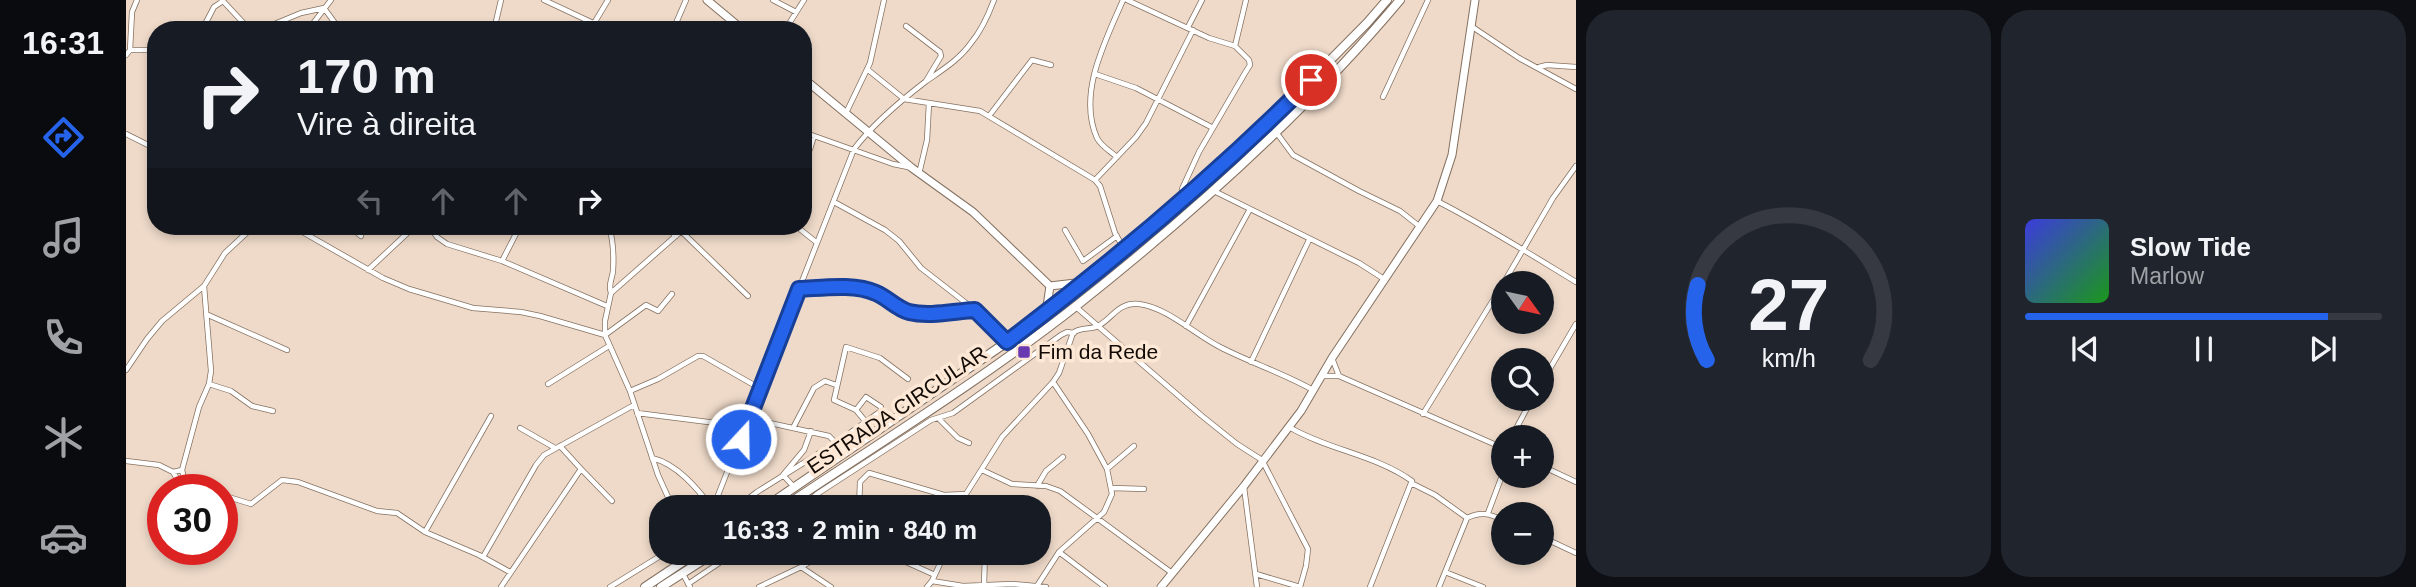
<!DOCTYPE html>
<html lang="pt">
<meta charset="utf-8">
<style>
body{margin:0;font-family:Arial,sans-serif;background:#20242c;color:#f1f3f6;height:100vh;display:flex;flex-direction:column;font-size:26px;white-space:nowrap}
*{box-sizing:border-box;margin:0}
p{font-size:23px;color:#9ea1a6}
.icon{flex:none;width:38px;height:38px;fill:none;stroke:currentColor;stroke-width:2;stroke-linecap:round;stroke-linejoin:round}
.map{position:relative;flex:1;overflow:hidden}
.panel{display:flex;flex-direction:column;gap:10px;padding:10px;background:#0d0f14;width:840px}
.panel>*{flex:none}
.guide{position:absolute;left:21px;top:21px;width:665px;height:214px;border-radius:28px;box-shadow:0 4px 10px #0003;background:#171b24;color:#f1f3f6;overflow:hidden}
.needle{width:46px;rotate:123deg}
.controls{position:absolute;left:1365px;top:271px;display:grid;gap:14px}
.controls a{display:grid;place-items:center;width:63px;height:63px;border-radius:50%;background:#171b24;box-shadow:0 4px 10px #0003;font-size:35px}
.speed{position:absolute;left:21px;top:474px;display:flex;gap:14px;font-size:35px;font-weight:700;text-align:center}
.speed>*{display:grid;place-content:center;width:91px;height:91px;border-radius:50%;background:#171b24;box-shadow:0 4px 10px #0003;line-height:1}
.speed .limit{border:10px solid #d22;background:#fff;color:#111}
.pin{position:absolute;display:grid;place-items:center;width:60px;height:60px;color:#fff;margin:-30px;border:4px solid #fff;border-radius:50%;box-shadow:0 2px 7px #0007}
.me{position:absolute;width:77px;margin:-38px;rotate:21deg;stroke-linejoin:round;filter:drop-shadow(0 0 5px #0008)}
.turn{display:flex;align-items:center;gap:24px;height:147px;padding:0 35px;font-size:32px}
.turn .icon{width:91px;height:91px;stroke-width:2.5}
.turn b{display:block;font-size:49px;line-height:60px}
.lanes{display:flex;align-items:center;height:66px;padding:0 35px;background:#0003;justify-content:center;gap:35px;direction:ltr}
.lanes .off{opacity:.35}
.panel .tile{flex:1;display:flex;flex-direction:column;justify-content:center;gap:10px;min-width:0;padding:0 24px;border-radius:28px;background:#20242c}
.panel .dial{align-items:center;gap:0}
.dial svg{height:182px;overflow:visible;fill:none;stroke:#363941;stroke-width:7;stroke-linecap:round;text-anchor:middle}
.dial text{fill:#f1f3f6;stroke:none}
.song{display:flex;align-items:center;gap:21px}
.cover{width:84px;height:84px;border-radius:10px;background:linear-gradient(135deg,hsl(240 70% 55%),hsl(120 70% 35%))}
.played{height:7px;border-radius:4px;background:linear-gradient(90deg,#2563eb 85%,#363941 85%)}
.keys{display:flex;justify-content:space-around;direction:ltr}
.panel .tiles{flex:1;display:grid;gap:10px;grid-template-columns:repeat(2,1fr)}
.trip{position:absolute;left:523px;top:495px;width:402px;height:70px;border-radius:28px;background:#171b24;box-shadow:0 4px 10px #0003;font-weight:800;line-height:70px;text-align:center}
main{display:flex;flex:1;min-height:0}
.tabs{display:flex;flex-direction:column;width:126px;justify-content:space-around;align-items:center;background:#090b0e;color:#9ea1a6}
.tabs .icon{width:49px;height:49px}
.tabs .selected{color:#2563eb}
.tabs b{font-size:32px;color:#f1f3f6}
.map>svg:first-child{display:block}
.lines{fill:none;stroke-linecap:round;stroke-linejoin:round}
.street-casing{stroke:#847161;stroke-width:6}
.secondary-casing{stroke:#847161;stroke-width:9}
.primary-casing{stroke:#847161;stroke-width:10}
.street{stroke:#fff;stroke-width:4.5}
.secondary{stroke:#fff;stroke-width:7}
.primary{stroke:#fff;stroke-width:8}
.route-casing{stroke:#184099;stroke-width:18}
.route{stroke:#2563eb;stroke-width:12}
.poi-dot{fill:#6839b0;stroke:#fde7d5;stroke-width:2.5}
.labels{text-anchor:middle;stroke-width:7;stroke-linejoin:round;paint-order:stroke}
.poi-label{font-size:21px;fill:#110a05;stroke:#fde7d5;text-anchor:start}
.street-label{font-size:21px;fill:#110a05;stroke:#fde7d5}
</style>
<main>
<nav class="tabs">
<b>16:31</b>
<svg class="icon selected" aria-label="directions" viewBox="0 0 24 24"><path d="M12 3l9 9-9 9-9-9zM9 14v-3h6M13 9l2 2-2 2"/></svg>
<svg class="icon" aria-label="music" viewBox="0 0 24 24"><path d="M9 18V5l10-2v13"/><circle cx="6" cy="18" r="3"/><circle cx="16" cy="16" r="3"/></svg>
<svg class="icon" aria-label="phone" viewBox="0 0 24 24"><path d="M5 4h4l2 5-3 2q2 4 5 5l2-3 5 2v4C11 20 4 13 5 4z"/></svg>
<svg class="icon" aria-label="climate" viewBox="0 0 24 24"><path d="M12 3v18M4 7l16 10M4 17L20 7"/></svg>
<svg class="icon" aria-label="car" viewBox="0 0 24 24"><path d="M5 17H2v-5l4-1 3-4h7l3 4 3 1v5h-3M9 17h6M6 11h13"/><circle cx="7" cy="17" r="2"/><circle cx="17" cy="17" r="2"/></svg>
</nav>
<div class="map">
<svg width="1450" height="587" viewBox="0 0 1450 587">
<rect width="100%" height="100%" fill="#efdac9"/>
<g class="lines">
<!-- street casing -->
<g class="street-casing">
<path id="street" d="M96,0L124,30
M418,0L482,30
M647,0L670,12
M1001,0L1083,38L1109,46L1123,60L1124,65L1119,73L1073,152L1056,189
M780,26L814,52L815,56L800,81
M1345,26L1393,58L1450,89
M1062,27L1076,0
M76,30L88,7L97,1
M134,30L175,13L198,8L214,30
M182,30L205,0
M368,30L375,0
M464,30L482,0
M547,30L560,0
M659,30L678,0
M1109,46L1120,0
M4,50H30
M0,55L4,50L6,12L11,0
M1413,67L1421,65L1450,67
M741,69L778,99L854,111L969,180L974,186L989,233L998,249
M969,74L1010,88L1087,128
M1257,97L1302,0
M720,113L744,63L758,0
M863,116L906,60L925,65
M677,132L767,164L782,167
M1150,132L1167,155L1233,191L1274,211L1293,226
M0,134L30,149
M677,157L684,149L688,136
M991,157C984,151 975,146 971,138C951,93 980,40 997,0
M793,174L801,140L803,103
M969,180L1010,137L1020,123L1067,30
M1088,191L1233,263L1258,279
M1311,201C1358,225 1404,254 1450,282
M708,202L759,230L773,241L795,268L849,310L880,342
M166,226L257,278L283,289L347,308L395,312L414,316L479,335
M223,226L235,236
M303,226L311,237L321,244L376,261L481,306
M483,226C487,240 488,256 487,271C486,280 482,284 485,293
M538,226L550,236
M670,226L690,242
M939,230L957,261L991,236
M555,231L622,296
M376,261L394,226
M242,270L289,226
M1377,284L1427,198L1450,166
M673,289C696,288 728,283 750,293C762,298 770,308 783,312C803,318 828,311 849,310
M950,307L1076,416L1111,444L1136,460L1182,549L1180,566L1174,587
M80,314L161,350
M1060,326L1124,209
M479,335L520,305L532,311L546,294
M1206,358L1213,376
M1125,362L1183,240
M0,370L21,339L36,321L78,286L99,253L128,226
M1195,376H1213L1377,448
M1416,382L1450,324
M83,384L105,391L126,406L147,411
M422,384L483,346
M504,391L532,379L572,356H577L635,389
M511,413L590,423L635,421L703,436L719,452
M1297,414L1377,284
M812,418L832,438L843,443
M740,422L730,410L708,400L720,347L754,358L782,379
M1163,427C1202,450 1250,455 1286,481
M394,428L429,448
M667,428L688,388L699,381L710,385
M1385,438L1406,399
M526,458C551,464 571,488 586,508
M0,461L33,465L47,472L56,470
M1416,466L1450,482
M455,469L486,501
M981,469L1008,446
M856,470L886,484L920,486L934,491L1046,573
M47,472L54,484L70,490
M911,486L920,471L937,457
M60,487L56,470L73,407L83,384L85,371L78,286
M668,487L657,475L678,450L685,431
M1118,487L1131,587
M986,488L1018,489
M96,495L125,504L156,480L172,482L251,511L271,513L299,532L353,555L384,572
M547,508L532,475L504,391L479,335V321L485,293L561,226
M587,508L728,149C748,123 773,102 799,82C816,70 833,60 845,43C856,30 862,16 868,0
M610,508L631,492L711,442L755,411V407L740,397L730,410
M675,508L691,494L805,420L827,413L935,335L941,332L948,333
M733,508L734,482L743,473L818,495L840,494
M836,508L840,494L876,437L927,382L933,373L947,333C954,327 964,330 972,326C987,318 992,302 1013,304C1040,307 1070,335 1094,347C1125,363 1157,373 1187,390
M1362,513L1377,473
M299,532L365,416
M1416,537L1450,553
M933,552L979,587
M760,553L809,575
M357,557L410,465L418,455L508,405
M675,567L705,587
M1319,572L1357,587
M557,574L564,587
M1130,574L1174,587
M806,581L837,586L886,584L920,587
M562,584L608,553
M858,585L859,553
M911,586L933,552L978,512L986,494L981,469L962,434L927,382
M375,587L455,469L434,446
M484,587L539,553
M633,587L675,567L699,553
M801,587L806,581L819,553
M1244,587L1285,483L1309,495L1341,518
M1313,587L1341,518C1355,511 1364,514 1377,520"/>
</g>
<!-- secondary casing -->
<g class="secondary-casing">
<path id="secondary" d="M581,0L617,30
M677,78L786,168L847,212L924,286
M924,286L958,282
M920,313L924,286
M1035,587L1118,486L1175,411L1206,358L1311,201L1326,155L1349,0"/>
</g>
<!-- primary casing -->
<g class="primary-casing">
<path id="primary" d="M638,508L881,342L1031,224L1128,137L1241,23L1261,0
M656,508C755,442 857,379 950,306C1065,215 1180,112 1274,0
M519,587L570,553
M535,587L588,553"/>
</g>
<!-- street -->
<use href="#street" class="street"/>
<!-- secondary -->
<use href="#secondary" class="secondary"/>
<!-- primary -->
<use href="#primary" class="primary"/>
</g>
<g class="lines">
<!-- route casing -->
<g class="route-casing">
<path id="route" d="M615,439L673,289C696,288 728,283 750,293C762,298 770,308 783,312C804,317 829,311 849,310L881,342C988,261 1090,175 1185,80"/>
</g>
<!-- route -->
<use href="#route" class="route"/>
</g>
<!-- markers -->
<rect class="poi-dot" x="891" y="345" width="14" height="14" rx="3.5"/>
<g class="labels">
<!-- poi labels -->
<g class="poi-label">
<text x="912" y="359">Fim da Rede</text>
</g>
<!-- street labels -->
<g class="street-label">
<text transform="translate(771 410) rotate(-34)" y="7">ESTRADA CIRCULAR</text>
</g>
</g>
</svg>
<div class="controls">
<a><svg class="needle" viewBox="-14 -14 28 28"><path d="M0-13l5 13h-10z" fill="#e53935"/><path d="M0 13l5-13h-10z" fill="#9ea1a6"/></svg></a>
<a><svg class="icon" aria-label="search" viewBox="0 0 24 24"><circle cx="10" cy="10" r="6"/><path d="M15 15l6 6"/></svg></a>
<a>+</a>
<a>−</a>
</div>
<div class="speed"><div class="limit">30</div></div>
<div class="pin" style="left:1185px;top:80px;background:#d93025"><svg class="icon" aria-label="arrive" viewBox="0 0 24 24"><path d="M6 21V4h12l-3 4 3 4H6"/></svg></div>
<svg class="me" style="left:615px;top:439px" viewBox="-20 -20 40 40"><circle r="17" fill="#2563eb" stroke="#fff" stroke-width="3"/><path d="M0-11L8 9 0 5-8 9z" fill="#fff"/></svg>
<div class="trip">16:33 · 2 min · 840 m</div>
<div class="guide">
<div class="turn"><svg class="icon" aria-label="right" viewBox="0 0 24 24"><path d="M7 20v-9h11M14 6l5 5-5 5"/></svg><div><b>170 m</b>Vire à direita</div></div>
<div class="lanes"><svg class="icon off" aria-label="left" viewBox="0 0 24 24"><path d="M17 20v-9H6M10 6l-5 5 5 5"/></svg><svg class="icon off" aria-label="ahead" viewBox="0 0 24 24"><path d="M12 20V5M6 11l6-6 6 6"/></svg><svg class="icon off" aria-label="ahead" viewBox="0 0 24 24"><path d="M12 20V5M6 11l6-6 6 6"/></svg><svg class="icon" aria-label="right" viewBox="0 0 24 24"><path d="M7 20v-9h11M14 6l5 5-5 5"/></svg></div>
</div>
</div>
<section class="panel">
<div class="tiles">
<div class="tile dial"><svg viewBox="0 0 100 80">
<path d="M14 69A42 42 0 1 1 86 69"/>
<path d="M14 69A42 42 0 0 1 10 36" stroke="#2563eb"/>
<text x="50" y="56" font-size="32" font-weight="700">27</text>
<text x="50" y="72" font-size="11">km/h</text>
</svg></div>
<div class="tile">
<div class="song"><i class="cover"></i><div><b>Slow Tide</b><p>Marlow</p></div></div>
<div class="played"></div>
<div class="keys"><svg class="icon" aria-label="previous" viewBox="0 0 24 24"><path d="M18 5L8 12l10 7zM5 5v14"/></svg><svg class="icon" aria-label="pause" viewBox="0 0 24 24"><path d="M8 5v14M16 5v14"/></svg><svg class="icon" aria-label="next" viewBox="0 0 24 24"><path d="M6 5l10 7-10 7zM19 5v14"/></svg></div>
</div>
</div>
</section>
</main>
